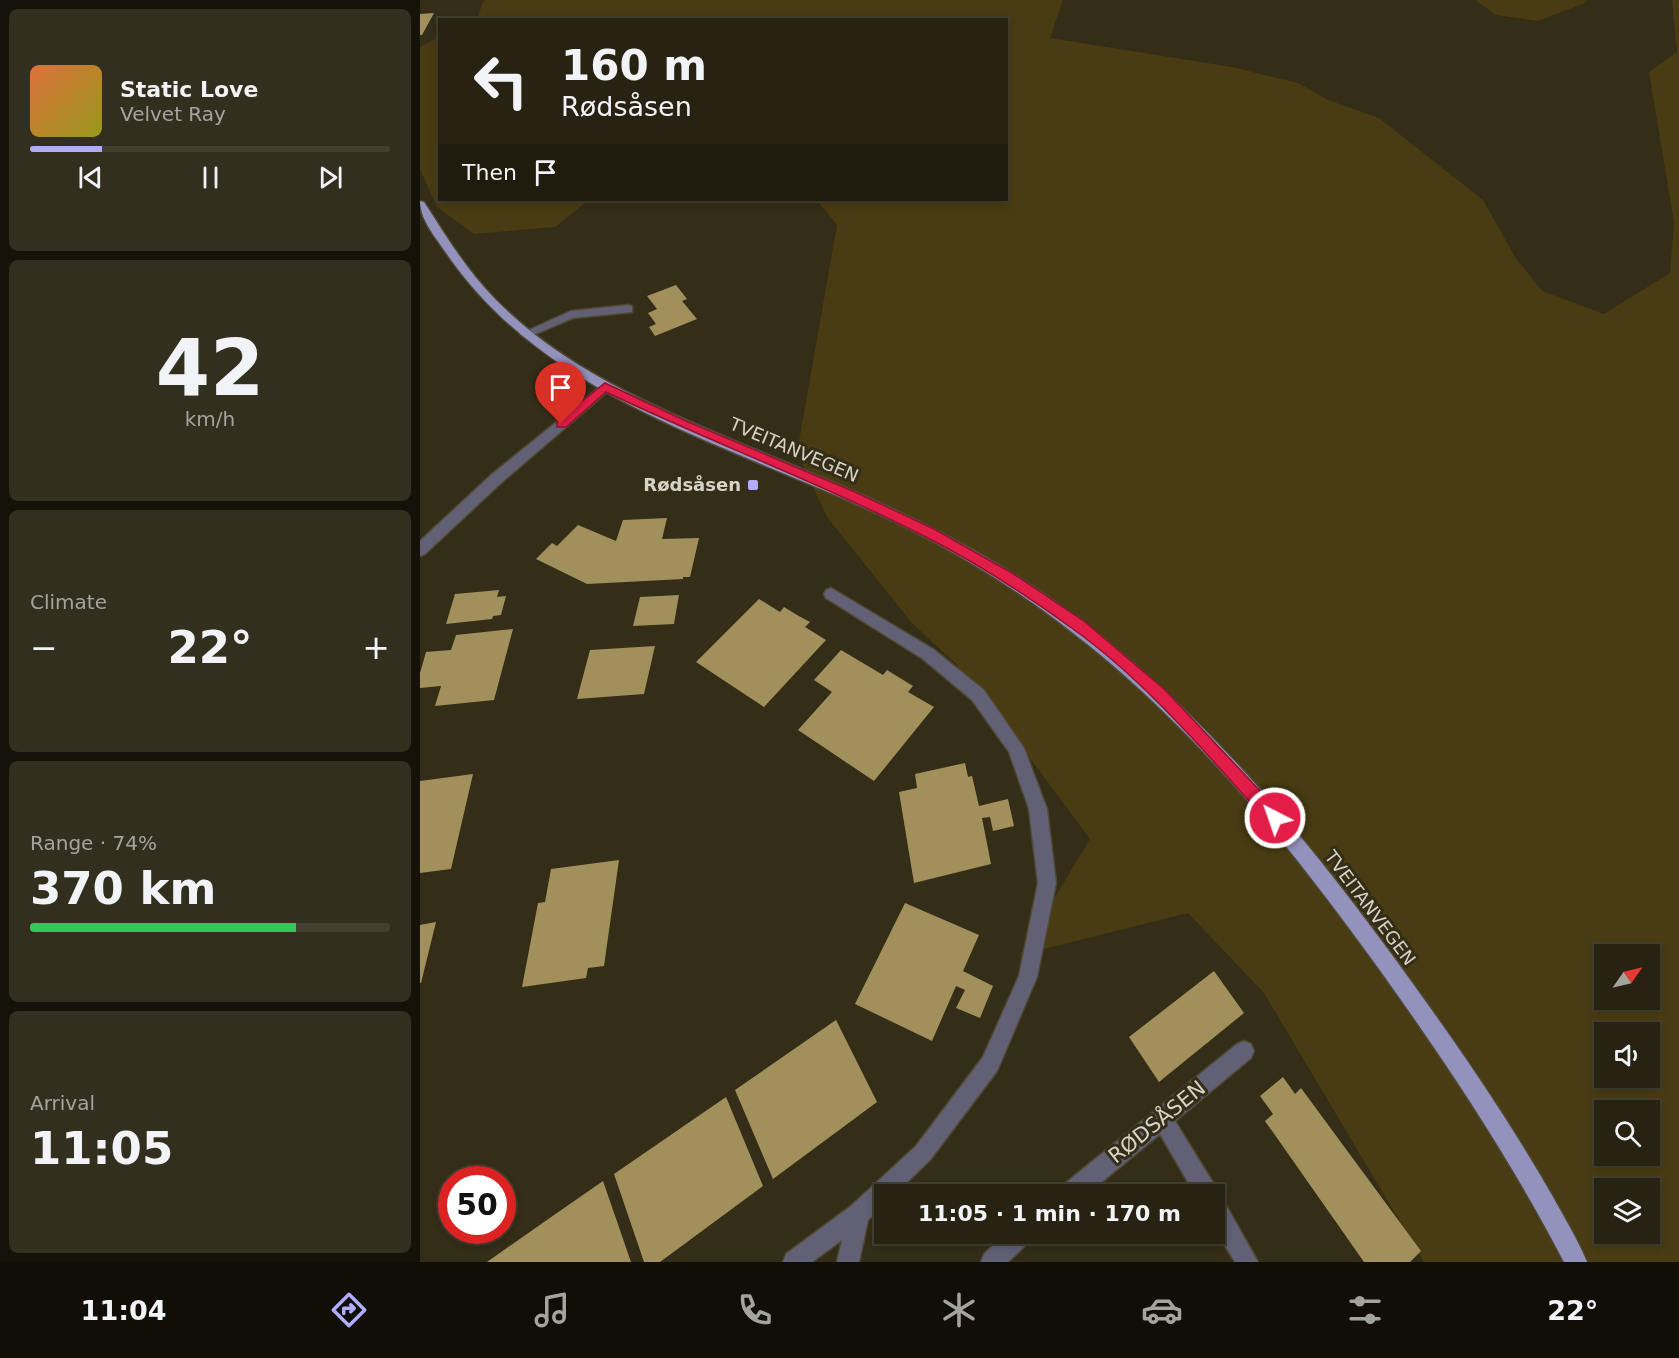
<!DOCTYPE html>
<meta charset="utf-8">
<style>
body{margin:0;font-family:"DejaVu Sans",sans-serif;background:#332f1f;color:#f1f3f6;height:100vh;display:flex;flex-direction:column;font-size:22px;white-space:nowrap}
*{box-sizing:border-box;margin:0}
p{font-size:20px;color:#a4a49f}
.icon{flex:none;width:33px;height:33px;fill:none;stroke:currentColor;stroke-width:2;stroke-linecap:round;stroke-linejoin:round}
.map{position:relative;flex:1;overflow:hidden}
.sheet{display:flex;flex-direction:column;gap:9px;padding:9px;background:#151309;width:420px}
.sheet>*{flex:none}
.hud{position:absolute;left:18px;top:18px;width:570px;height:183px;border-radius:0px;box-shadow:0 3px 9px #0003,0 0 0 2px #433f31;background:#272211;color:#f1f3f6;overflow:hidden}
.needle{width:39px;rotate:56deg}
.controls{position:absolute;left:1174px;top:944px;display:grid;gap:12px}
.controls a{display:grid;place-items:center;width:66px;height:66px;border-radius:0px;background:#272211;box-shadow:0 3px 9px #0003,0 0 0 2px #433f31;font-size:30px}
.speed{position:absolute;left:18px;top:1166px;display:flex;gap:12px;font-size:30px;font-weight:700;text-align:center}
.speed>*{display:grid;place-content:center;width:78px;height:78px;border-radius:50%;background:#272211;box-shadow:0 3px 9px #0003,0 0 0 2px #433f31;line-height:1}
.speed .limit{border:9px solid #d22;background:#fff;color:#111}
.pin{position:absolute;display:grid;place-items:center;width:51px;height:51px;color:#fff;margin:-62px -26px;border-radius:50% 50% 50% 0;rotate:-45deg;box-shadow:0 0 6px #0007}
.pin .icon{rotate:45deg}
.me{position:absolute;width:66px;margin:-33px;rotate:319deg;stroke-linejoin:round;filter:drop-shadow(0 0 4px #0008)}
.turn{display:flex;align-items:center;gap:21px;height:126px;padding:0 24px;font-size:27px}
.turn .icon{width:78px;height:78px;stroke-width:2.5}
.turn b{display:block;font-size:42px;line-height:51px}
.then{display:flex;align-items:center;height:57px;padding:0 24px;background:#0003;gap:12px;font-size:22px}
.big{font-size:45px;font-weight:700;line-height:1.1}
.sheet .card{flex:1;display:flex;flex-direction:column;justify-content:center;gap:9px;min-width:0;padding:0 21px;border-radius:9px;background:#332f1f}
.sheet .dial{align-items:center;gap:0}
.dial b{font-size:78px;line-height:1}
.song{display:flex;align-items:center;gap:18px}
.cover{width:72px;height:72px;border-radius:9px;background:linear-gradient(135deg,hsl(20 70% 55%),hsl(60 70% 35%))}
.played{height:6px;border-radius:3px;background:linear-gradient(90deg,#b1adfa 20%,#433f31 20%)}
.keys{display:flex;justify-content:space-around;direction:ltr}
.heat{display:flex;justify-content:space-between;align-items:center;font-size:33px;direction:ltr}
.charge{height:9px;border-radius:4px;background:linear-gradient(90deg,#34c759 74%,#433f31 0)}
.trip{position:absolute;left:454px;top:1184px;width:351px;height:60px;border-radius:0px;background:#272211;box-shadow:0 3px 9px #0003,0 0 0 2px #433f31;font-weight:700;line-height:60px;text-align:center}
.tabs{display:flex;height:96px;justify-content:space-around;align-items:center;background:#100e07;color:#a4a49f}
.tabs .icon{width:42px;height:42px}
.tabs .current{color:#b1adfa}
.tabs b{font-size:27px;color:#f1f3f6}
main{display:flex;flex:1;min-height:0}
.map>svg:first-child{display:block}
.green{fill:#493c12;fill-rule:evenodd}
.building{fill:#a2905c}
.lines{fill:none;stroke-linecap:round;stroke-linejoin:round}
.minor-casing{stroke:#4e4833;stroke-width:3}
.major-casing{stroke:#4e4833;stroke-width:3}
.minor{fill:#616075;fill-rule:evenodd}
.major{fill:#9392bc;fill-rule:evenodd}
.route{fill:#e11d48;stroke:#92132f;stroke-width:1.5}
.poi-dot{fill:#b1adfa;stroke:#342d17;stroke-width:2}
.labels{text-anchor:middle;stroke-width:6;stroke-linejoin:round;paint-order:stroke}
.street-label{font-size:18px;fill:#d7d3c6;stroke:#342d17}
.poi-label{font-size:18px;font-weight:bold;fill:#d7d3c6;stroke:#342d17;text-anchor:end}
.near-street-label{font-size:21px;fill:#d7d3c6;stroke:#342d17}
</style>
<main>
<section class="sheet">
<div class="card">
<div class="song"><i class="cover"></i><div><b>Static Love</b><p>Velvet Ray</p></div></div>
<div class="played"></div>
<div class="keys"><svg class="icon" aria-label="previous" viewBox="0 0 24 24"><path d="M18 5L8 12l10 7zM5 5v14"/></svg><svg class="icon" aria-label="pause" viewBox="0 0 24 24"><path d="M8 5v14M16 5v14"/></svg><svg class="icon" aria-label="next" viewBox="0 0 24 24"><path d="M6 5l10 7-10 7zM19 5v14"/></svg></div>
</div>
<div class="card dial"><b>42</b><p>km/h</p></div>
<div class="card"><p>Climate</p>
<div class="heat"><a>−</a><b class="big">22°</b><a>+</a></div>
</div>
<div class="card"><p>Range · 74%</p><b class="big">370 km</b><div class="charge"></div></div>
<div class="card"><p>Arrival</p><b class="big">11:05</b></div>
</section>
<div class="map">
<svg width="1259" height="1262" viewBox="0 0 1259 1262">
<rect width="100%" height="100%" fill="#342d17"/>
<!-- green -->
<path class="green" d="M66,0H643L630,38L812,67L878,83L908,100L959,118L1063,200L1095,257L1122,291L1184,314L1250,273L1254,222L1229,72L1257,52L1252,0H1259V1262H1004L844,993L768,913L600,955L670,839L574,710L536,664L492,623L407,517L377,453L417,225L397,200H586V20H57L63,1ZM1185,954H1230V999H1185ZM1185,1032H1230V1077H1185ZM1185,1110H1230V1155H1185ZM1185,1188H1230V1233H1185Z
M1055,0H1167L1165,3L1118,21L1076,15Z
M19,37L20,200H169L135,227L54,234L17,207L0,169V47Z"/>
<!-- building -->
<path class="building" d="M14,13L2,35H0V14Z
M256,285L267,299L262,301L277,319L235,336L229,327L236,324L228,313L237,309L227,296Z
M247,518L242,539L279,538L270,577H263V579L167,584L116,559L132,543L137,546L158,525L196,541L203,520Z
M79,590L77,597L86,596L81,615L73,616L72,619L26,624L35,594Z
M259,595L254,624L213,626L220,597Z
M339,599L360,612L364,607L377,615L390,622L385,627L406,640L344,707L276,662Z
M93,629L74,700L15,706L21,686L0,688V673L6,652L31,650L36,635Z
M235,646L224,694L157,699L170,650Z
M421,650L463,675L467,670L493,686L488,692L514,707L454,781L378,730L412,692L394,680Z
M545,763L548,777L552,776L559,806L588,799L594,826L573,831L570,817L562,818L571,864L494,883L479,792L497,788L495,774Z
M53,774L31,869L0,873V781Z
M199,860L184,966L168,968L166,978L102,987L118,903L125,902L131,869Z
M485,903L559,935L543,971L573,986L560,1018L536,1008L545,990L536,986L512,1041L435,1004Z
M16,922L1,983H0V925Z
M794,971L824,1013L739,1082L709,1037Z
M416,1020L457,1102L353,1179L315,1090Z
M863,1077L875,1094L881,1088L1001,1251L990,1262H944L845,1121L853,1114L840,1096Z
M306,1097L343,1186L240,1262H224L194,1174Z
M183,1181L211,1262H67L124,1222Z"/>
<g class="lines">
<!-- minor casing -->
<g class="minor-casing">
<path id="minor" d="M208,305L212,306V312L153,318L106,338L100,334L151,311Z
M185,383L191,387L189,390L81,483L5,554L0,556V541L71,475Z
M411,588L513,649L564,690L604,748L627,809L636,883L617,977L577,1071L510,1160L475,1194H465V1204L448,1220L439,1262H417L422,1240L392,1262H363L366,1254L431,1206L496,1146L563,1057L599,976L618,883L609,809L589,752L552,700L503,659L406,598L404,594L406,590Z
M824,1041L831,1044L834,1051L831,1058L755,1121L795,1186L798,1194L796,1198L803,1200L838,1262H815L795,1229V1194H775L740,1134L667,1194H639L642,1186L817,1044Z
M586,1233H613L610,1241L588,1262H561L564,1254Z"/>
</g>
<!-- major casing -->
<g class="major-casing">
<path id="major" d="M0,201L4,202C26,236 47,271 76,300C147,372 242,410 334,449C411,481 489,513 562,555C759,667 900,851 1028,1033C1065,1086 1101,1141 1133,1197C1145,1219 1158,1240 1167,1262H1144C1092,1162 1030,1068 964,976C833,793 698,636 495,532C337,451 135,409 29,257C18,240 0,221 0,201Z"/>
</g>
<!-- minor -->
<use href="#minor" class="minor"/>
<!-- major -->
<use href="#major" class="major"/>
</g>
<!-- route -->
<path class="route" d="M185,383L266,421L435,492L514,529L592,573L665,622L745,690L860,812L863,818L860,823L855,825L849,823C789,757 726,681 653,629C606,595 556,562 504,536C400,483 291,442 186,392L146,427H137V421Z"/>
<!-- markers -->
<rect class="poi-dot" x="327" y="479" width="12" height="12" rx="3"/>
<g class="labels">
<!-- street labels -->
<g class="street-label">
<text transform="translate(374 450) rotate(23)" y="6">TVEITANVEGEN</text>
<text transform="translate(950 908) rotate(53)" y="6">TVEITANVEGEN</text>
</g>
<!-- poi labels -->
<g class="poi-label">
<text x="321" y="491">Rødsåsen</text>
</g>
<!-- near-street labels -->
<g class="near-street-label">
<text transform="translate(737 1122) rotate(-39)" y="7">RØDSÅSEN</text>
</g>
</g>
</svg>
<div class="controls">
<a><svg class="needle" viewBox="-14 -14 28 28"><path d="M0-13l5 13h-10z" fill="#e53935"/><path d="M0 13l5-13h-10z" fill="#a4a49f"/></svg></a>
<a><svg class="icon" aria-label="sound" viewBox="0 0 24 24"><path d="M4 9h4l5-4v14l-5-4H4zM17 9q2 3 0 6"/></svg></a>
<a><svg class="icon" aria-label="search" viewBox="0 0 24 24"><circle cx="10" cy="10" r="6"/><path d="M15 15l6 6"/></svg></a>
<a><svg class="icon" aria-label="layers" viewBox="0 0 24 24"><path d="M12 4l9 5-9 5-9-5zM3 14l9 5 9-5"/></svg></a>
</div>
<div class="speed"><div class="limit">50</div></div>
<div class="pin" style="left:141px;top:424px;background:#d93025"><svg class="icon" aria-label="arrive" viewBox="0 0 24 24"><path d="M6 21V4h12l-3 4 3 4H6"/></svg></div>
<svg class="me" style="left:855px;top:818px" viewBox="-20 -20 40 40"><circle r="17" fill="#e11d48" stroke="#fff" stroke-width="3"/><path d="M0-11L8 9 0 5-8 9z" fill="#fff"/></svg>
<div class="trip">11:05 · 1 min · 170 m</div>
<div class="hud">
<div class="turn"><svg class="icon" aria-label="left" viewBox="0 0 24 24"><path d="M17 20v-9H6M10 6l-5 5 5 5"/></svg><div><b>160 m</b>Rødsåsen</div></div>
<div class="then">Then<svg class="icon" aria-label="arrive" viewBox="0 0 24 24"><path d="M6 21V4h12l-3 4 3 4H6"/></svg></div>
</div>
</div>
</main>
<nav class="tabs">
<b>11:04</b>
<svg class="icon current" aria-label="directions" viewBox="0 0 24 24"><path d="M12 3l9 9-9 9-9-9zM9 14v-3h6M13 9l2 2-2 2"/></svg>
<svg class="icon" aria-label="music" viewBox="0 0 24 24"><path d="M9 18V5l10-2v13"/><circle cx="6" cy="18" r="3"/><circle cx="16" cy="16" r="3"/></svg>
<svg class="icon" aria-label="phone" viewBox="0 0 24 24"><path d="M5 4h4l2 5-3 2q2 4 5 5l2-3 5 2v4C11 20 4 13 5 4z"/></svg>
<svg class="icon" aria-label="climate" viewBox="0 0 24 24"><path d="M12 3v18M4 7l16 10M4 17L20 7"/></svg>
<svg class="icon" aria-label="car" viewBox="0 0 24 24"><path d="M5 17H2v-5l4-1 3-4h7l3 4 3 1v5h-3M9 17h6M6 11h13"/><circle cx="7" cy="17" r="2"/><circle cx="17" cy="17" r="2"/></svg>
<svg class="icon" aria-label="filters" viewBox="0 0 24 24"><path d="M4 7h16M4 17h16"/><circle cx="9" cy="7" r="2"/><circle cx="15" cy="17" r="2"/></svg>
<b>22°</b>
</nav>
